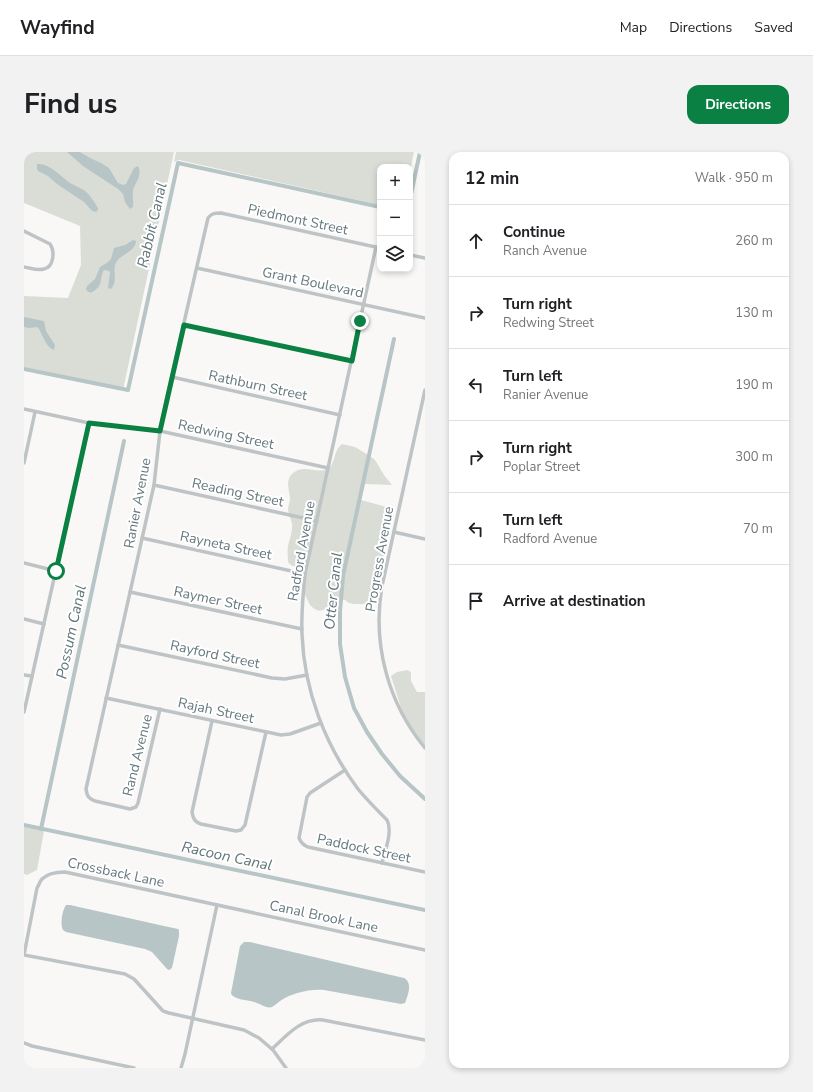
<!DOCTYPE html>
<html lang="en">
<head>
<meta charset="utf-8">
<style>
	:root { --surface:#fff; --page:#f2f2f2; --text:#202124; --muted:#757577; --line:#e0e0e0; --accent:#0b8043 }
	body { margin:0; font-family:"Nunito Sans",sans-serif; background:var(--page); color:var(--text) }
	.controls { position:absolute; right:12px; top:12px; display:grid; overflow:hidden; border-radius:8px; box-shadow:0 2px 6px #0003 }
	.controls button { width:36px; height:36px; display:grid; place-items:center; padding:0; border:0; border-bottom:1px solid var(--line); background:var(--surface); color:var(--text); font:20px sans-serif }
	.stop { position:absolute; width:12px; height:12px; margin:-9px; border:3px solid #0b8043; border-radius:50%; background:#fff }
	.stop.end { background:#0b8043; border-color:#fff; box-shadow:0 1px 4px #0008 }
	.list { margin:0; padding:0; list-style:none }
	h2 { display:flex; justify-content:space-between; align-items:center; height:52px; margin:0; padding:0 16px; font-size:17px }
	h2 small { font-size:13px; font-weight:400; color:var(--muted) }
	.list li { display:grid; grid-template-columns:26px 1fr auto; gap:12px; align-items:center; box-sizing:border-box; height:72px; padding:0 16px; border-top:1px solid var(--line) }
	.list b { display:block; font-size:15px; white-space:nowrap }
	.list p { margin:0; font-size:13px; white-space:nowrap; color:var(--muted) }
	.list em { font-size:13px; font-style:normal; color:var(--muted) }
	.icon { flex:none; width:22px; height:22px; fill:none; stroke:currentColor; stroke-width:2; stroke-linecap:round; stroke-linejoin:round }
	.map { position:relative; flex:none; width:401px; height:916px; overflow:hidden; border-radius:12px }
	header { display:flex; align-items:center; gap:24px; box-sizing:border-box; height:56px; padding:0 20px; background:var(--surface); border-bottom:1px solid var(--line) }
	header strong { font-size:19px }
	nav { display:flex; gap:22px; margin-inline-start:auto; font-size:14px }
	.intro { display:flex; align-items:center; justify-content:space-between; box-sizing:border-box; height:96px; padding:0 24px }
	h1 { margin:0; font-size:28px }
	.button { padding:10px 18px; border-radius:12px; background:var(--accent); color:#fff; font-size:14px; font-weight:700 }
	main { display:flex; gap:24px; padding:0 24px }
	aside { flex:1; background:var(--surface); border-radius:12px; box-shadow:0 2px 6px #0003 }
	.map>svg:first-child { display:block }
	.green { fill:#daddd6 }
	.water { fill:#b7c5c7 }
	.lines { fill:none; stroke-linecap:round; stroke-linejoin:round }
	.canal { stroke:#b7c5c7; stroke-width:4 }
	.street { stroke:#bec4c6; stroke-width:3.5 }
	.route { stroke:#0b8043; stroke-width:5 }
	.labels { text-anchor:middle; stroke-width:4; stroke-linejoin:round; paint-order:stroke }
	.street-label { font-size:14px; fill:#66797f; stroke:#fff }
	.water-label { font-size:15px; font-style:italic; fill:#617679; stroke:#fff }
</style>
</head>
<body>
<header>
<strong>Wayfind</strong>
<nav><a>Map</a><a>Directions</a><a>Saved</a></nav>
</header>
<div class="intro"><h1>Find us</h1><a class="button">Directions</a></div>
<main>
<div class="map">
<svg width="401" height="916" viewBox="0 0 401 916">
	<rect width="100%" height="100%" fill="#f9f8f7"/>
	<g class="green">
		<polygon points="0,0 150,0 99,238 0,215 0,144 44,146 57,113 56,74 0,51"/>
		<polygon points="152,0 390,0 386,20 386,15 356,15 356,53 155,8 150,10"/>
		<path d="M 318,292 L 331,295 L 346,304 L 351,308 L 360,323 L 368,333 L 341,332 L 337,348 L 370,357 L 369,361 L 352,438 C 349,448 345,453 335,452 C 332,452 328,452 325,451 C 323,450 322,448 320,448 C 310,446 300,468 287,454 C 286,453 284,450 284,449 C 283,447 282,445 281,443 C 279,436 284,429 281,422 C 278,415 268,416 264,410 C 264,405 263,399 264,394 C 265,388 268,382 268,376 C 269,370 265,365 264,358 C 264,354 266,350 266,346 C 265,336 260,326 272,319 C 283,313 295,323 305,316 C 312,310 309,299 318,292 Z"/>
		<polygon points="383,518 387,520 387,529 393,540 401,540 401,595 379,562 367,524 373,520"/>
		<polygon points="0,674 20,679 13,718 3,723 0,722"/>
	</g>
	<g class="water">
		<path d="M 43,0 L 56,0 L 66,6 L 77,11 L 85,16 L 94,31 L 99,33 L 102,32 L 110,16 L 114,14 C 119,24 111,30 109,39 C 108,44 110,50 109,55 L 106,57 L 101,50 L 99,42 L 94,37 L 59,14 Z"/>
		<path d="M 13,12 C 26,11 36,24 46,31 C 51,34 58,36 62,40 C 67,44 70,50 74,56 L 74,58 L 72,60 L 68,59 L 60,50 L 33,32 L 24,24 L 14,19 L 13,17 Z"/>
		<path d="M 109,88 L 112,89 C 112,99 98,102 93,109 C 87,117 95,128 87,137 L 84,136 L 86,120 L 85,119 L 80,118 C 75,126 80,132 70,139 C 66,141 68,141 63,139 L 62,137 L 63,134 L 71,127 L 76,115 L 83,111 L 87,107 L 90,96 L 101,93 Z"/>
		<path d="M 0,165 L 20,169 L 22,179 L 31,193 L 30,198 C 22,195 19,184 15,177 L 13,175 L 5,176 L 0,175 Z"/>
		<path d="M 42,753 L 46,753 L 140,774 L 154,777 L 155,778 L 155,784 L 148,816 L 145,818 L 143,817 L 128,800 L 121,797 L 42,780 L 39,778 C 36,772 38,759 42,753 Z"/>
		<path d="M 220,790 L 226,790 L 380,826 C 389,831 384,843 381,851 L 377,852 L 300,838 C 287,837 273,840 261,846 C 256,848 252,853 248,855 C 243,857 235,851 230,850 C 224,848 214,848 209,844 C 208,843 207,842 207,841 L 216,794 Z"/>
	</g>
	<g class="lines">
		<g class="canal">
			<polyline points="386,47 396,0"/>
			<polyline points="370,187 319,424 316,459 316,492 321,525 330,556 343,580 358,602 376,624 401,647"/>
			<polyline points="0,217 104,238 154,11 356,55"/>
			<polyline points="0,673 401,758"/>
			<polyline points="17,677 100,289"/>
		</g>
		<g class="street">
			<path d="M 0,79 L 26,92 C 31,99 30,115 20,117 C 14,119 6,116 0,115"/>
			<path d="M 352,95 L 281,422 C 279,442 277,462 278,482 C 280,538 301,593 334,637 C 343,648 353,658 363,668 C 369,679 361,699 358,711"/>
			<polyline points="386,103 401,106"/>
			<polyline points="173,116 401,166"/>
			<polyline points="160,173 328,209"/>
			<polyline points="148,225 316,263"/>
			<path d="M 401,238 L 358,434 C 348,492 364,551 401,596"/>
			<polyline points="0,257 65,271 136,279 304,316"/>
			<polyline points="0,311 11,260"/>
			<polyline points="130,333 293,369"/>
			<polyline points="370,380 401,387"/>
			<polyline points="118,386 281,422"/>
			<polyline points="0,411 32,419"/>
			<polyline points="106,440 278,477"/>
			<polyline points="0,467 20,472"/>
			<polyline points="94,493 248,526 261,527 283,523"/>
			<polyline points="0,523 8,524"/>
			<polyline points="82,546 257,583 266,582 297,571"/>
			<path d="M 136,557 L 114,651 L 112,655 L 106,657 L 71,649 C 64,646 63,644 62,637 L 130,333 L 136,279 L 142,249 L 184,66 C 188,61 191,61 197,61 L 356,96"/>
			<polyline points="0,560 65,271"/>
			<path d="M 188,569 L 168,660 C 169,667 171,670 177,672 L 212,679 L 217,678 L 221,673 L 242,580"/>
			<path d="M 321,618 L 286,641 L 283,645 L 275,686 C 277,691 279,693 284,695 L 401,720"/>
			<path d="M 0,803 L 13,736 C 15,733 16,729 18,727 C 24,721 34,720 41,720 L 401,798"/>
			<polyline points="0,803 101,822 110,827 139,859 145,861 220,878 235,886 249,898 262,916"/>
			<polyline points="0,891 8,894 110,916"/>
			<path d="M 248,897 C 263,883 277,866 299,868 L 401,888"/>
			<polyline points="157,916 161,902 193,753"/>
			<polyline points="400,916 401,912"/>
		</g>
	</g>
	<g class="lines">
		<polyline class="route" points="32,419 65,271 136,279 160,173 328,209 336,169"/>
	</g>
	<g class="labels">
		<g class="street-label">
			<text transform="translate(274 67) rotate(12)" y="5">Piedmont Street</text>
			<text transform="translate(289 130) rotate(12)" y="5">Grant Boulevard</text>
			<text transform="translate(234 233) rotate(12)" y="5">Rathburn Street</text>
			<text transform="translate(202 282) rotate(12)" y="5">Redwing Street</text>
			<text transform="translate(214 340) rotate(12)" y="5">Reading Street</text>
			<text transform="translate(113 351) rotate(-79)" y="5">Ranier Avenue</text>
			<text transform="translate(202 393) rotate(12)" y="5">Rayneta Street</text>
			<text transform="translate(277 399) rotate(-80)" y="5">Radford Avenue</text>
			<text transform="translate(355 407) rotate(-80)" y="5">Progress Avenue</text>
			<text transform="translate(194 448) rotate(12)" y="5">Raymer Street</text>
			<text transform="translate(191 502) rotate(12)" y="5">Rayford Street</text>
			<text transform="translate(192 558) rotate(12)" y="5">Rajah Street</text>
			<text transform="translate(113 603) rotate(-76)" y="5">Rand Avenue</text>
			<text transform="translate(340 696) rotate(12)" y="5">Paddock Street</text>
			<text transform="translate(92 720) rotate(12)" y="5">Crossback Lane</text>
			<text transform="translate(300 764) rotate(12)" y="5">Canal Brook Lane</text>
		</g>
		<g class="water-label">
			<text transform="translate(128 73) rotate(-77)" y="5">Rabbit Canal</text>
			<text transform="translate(309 439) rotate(-84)" y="5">Otter Canal</text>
			<text transform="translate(47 480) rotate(-78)" y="5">Possum Canal</text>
			<text transform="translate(203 704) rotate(12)" y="5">Racoon Canal</text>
		</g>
	</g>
</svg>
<div class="controls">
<button>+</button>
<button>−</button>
<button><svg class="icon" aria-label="layers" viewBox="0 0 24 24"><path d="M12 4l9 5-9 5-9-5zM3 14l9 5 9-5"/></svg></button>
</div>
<div class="stop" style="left:32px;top:419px"></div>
<div class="stop end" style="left:336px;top:169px"></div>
</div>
<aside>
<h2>12 min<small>Walk · 950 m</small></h2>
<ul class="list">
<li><svg class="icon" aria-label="ahead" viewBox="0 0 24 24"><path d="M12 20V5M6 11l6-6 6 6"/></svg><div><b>Continue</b><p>Ranch Avenue</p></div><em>260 m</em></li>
<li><svg class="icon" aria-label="right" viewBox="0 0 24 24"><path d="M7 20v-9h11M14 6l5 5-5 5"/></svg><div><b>Turn right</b><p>Redwing Street</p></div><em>130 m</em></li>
<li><svg class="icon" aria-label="left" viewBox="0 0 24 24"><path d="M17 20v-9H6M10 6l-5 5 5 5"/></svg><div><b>Turn left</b><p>Ranier Avenue</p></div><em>190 m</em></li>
<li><svg class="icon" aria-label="right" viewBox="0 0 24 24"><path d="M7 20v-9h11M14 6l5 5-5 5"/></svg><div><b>Turn right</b><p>Poplar Street</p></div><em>300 m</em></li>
<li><svg class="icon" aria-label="left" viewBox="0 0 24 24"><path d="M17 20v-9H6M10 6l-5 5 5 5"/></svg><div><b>Turn left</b><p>Radford Avenue</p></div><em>70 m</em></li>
<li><svg class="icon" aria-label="arrive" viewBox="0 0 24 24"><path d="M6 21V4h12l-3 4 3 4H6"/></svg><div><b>Arrive at destination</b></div></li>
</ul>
</aside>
</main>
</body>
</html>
